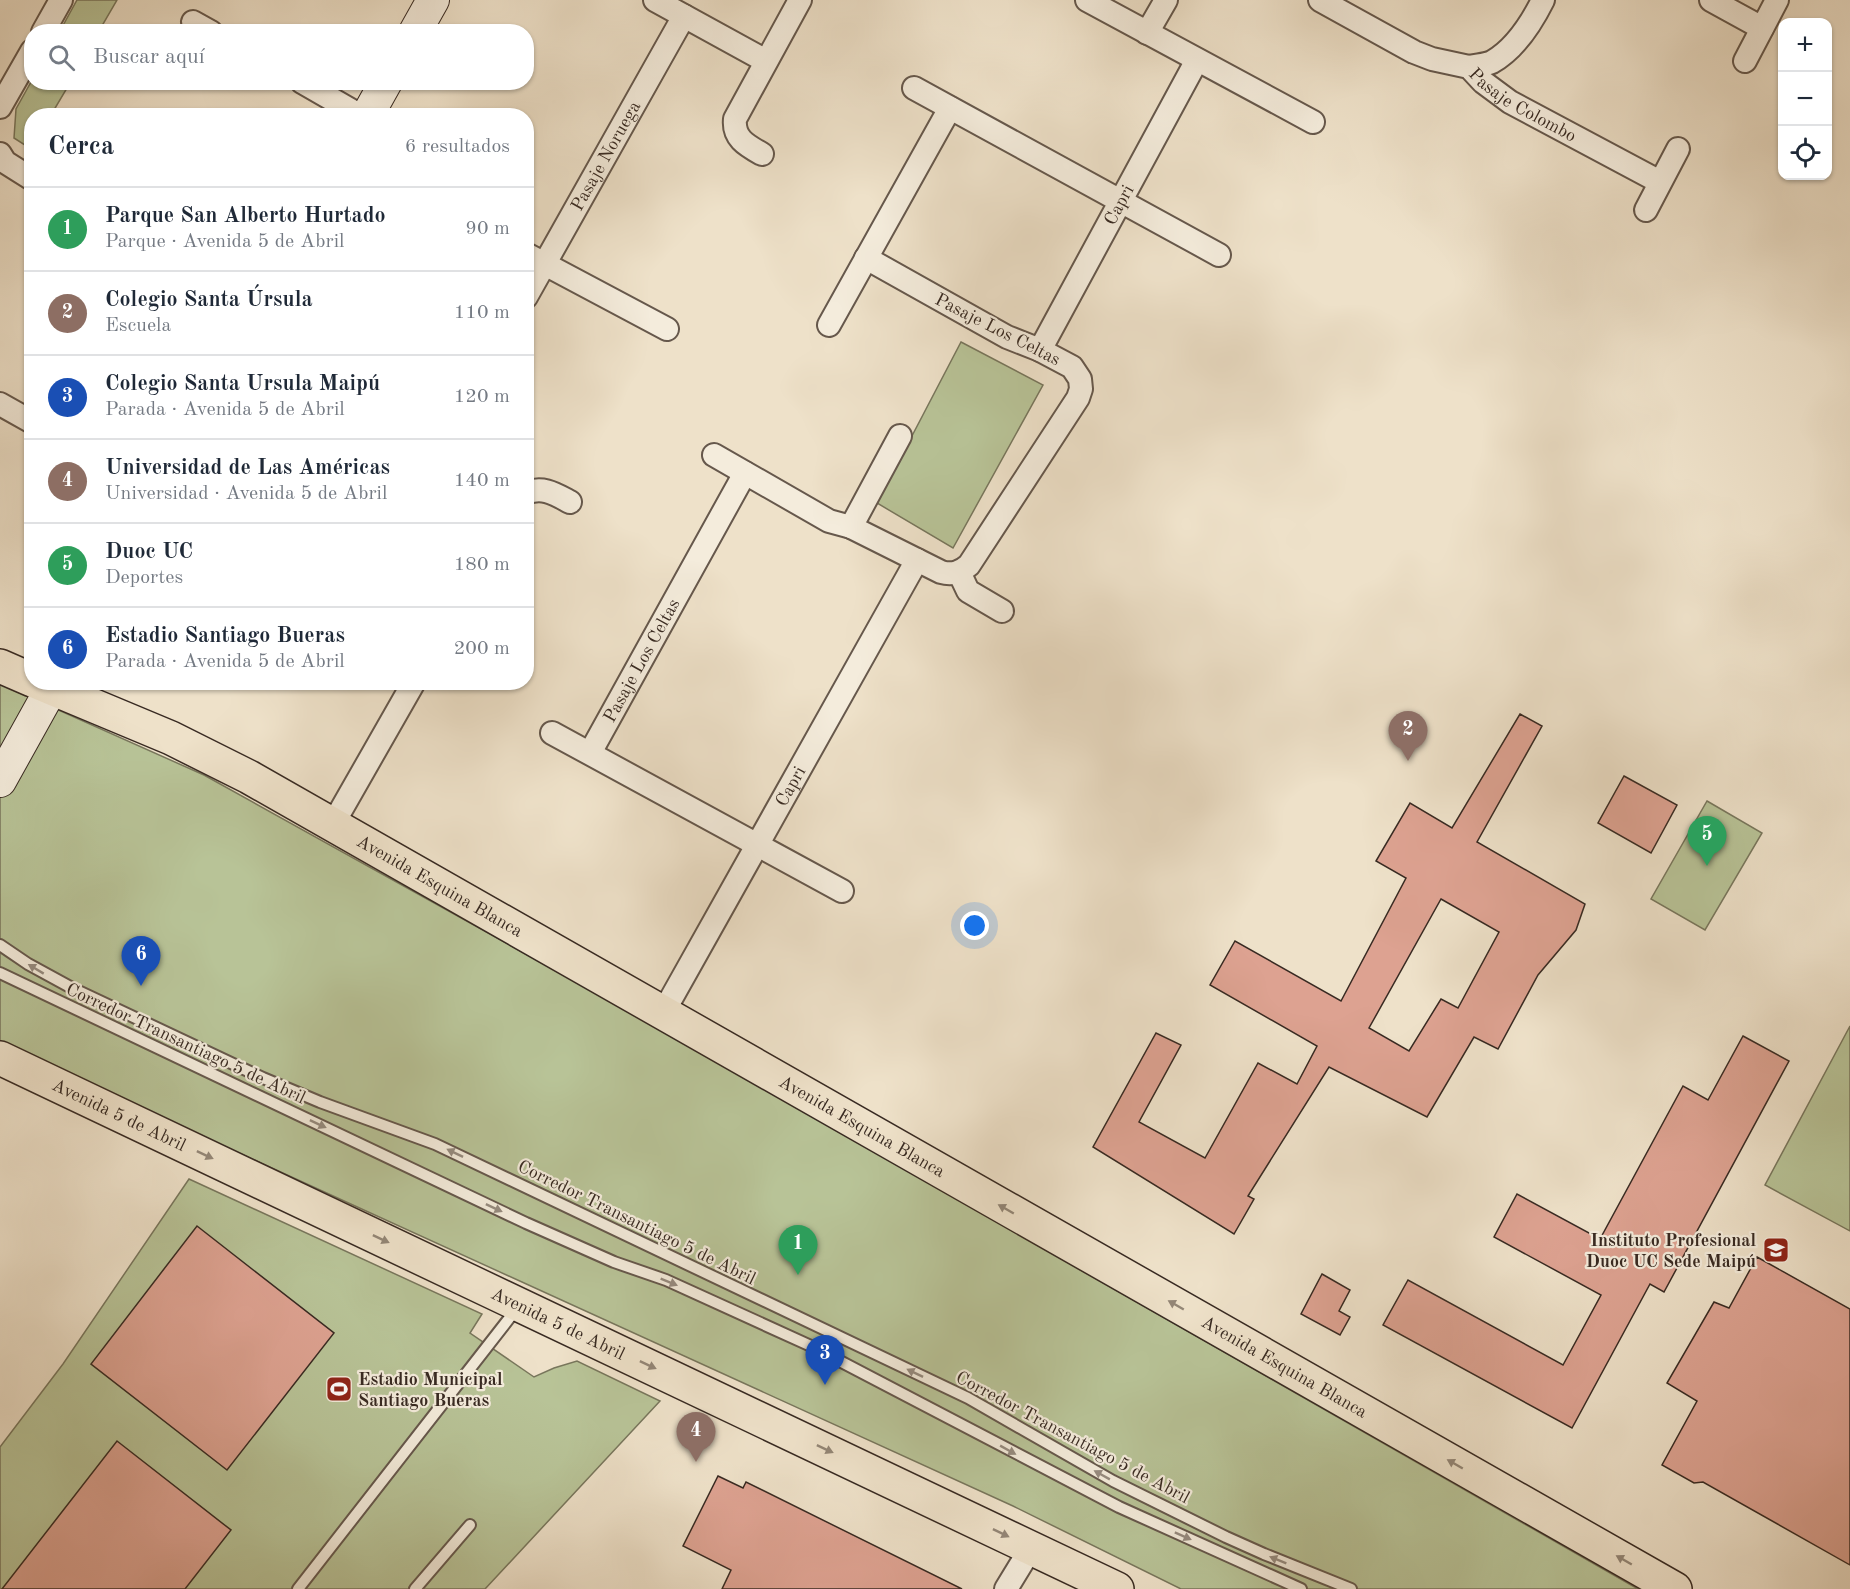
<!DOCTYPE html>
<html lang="es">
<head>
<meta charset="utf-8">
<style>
	:root { --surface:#fff; --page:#f6f6f7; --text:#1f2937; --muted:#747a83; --line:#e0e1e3; --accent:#8f2418 }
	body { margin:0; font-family:"Old Standard TT",serif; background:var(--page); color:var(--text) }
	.controls { position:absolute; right:18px; top:18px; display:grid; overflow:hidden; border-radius:12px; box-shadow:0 2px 4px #0004 }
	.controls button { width:54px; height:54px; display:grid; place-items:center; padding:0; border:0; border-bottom:2px solid var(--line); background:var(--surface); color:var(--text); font:30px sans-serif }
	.you { position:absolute; left:975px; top:926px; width:21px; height:21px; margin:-15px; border:4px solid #fff; border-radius:50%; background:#1a73e8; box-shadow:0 0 0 9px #1a73e833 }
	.badge { display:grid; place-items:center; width:39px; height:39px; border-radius:50%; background:var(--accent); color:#fff; font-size:20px; font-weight:700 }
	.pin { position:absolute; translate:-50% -50px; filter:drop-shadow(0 2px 3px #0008) }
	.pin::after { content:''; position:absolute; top:32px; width:21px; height:18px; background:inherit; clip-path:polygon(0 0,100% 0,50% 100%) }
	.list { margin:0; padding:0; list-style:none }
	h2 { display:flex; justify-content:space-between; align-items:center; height:78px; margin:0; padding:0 24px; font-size:26px }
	h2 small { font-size:20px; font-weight:400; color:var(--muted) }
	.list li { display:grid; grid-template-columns:39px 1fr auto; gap:18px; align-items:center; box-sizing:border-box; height:84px; padding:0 24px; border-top:2px solid var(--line) }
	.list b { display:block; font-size:22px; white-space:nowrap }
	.list p { margin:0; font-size:20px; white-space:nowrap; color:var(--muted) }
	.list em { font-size:20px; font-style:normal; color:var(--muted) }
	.icon { flex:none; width:33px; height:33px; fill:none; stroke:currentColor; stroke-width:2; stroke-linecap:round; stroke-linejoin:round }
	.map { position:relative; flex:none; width:1850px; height:1589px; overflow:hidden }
	.search { position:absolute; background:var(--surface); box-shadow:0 2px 4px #0004; left:24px; top:24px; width:510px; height:66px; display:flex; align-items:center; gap:15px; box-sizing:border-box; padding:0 21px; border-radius:24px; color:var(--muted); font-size:22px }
	.panel { position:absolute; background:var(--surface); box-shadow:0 2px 4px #0004; left:24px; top:108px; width:510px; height:582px; border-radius:24px }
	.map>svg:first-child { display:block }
	.green { fill:#b8c397; stroke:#78765c; stroke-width:1.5 }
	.building { fill:#dda291; stroke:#382a22; stroke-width:1.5; fill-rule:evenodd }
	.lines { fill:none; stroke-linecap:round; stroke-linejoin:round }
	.service-casing { stroke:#66584c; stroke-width:14 }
	.minor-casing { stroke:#66584c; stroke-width:26 }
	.secondary-casing { stroke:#382a22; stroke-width:34 }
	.primary-casing { stroke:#382a22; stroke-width:36 }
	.service { stroke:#f4ecdc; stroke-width:10 }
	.minor { stroke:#f4ecdc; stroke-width:22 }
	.secondary { stroke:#f4ecdc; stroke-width:32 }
	.primary { stroke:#eee1c9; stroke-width:33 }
	.oneway { fill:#968b7f }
	.oneway2 { fill:#938676 }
	.labels { text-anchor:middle; stroke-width:4.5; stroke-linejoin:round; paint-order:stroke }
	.street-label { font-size:18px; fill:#382a22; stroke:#f4ecdc }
	.poi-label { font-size:18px; font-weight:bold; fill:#382a22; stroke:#f4ecdc; text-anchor:end }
</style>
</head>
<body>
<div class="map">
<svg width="1850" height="1589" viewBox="0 0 1850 1589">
	<rect width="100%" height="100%" fill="#eee1c9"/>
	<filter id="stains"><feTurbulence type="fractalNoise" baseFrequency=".00333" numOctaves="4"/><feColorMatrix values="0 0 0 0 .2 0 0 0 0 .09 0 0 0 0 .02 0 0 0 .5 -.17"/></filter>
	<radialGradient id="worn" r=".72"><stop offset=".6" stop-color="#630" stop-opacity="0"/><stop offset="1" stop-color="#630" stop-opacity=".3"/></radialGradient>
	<g class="green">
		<polygon points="77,0 117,0 99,31 60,31"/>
		<polygon points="31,82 70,83 51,115 32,116 31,149 14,138 16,109"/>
		<polygon points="961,342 1043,385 953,548 877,503"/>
		<polygon points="0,684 204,775 632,1013 1638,1589 1181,1589 1013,1506 0,1044"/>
		<polygon points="1707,801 1762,833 1705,930 1651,899"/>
		<polygon points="1850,1026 1850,1231 1765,1185"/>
		<polygon points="189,1179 482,1314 470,1333 534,1377 554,1368 577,1361 660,1401 485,1589 0,1589 0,1447 63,1364"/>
	</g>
	<g class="building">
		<path d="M 1520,714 L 1542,726 L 1477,842 L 1585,904 L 1576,930 L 1538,975 L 1498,1049 L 1474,1037 L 1427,1117 L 1329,1067 L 1248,1196 L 1254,1199 L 1234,1234 L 1093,1147 L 1156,1033 L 1181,1045 L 1139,1122 L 1205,1158 L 1258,1063 L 1297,1084 L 1317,1046 L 1210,985 L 1235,941 L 1341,1001 L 1406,878 L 1376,861 L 1410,803 L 1452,828 ZM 1441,899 L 1499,932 L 1458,1008 L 1441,999 L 1409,1051 L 1369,1028 Z"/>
		<polygon points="1624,776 1677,805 1651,853 1598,823"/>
		<polygon points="1743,1036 1789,1061 1664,1292 1650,1284 1572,1428 1383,1325 1408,1280 1563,1365 1601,1295 1494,1237 1517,1194 1600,1239 1683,1086 1708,1100"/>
		<polygon points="197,1226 334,1333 227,1470 91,1364"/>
		<polygon points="1757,1257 1850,1309 1850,1565 1703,1482 1694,1483 1662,1465 1697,1401 1667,1383 1714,1302 1729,1308"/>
		<polygon points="1322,1274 1350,1290 1339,1311 1350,1317 1340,1335 1301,1314"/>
		<polygon points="117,1441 231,1530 185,1589 2,1589"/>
		<polygon points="718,1476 743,1488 746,1482 962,1589 722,1589 731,1570 683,1546"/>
	</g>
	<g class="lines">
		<defs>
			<g id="service">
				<polyline points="0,945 28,964 72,988 263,1078 320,1102 435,1144 968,1398 1113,1481 1226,1537 1264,1554 1351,1589"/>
				<polyline points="0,973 526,1223 614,1262 666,1280 811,1346 1119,1507 1301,1589"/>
				<polyline points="298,1589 518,1307"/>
				<polyline points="415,1589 470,1525"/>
			</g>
			<g id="minor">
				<polyline points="655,0 766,61"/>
				<polyline points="1087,0 1313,122"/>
				<path id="s1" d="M 1320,0 L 1414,52 L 1432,59 L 1469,67 L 1483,82 L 1510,102 L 1660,182"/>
				<polyline points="1711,0 1762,28"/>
				<polyline points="193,22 211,32"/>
				<polyline points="43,32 61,0"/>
				<polyline points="1147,33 1166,0"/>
				<polyline points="1745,61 1777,0"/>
				<path d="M 1469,67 C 1477,65 1486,65 1492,62 C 1515,49 1532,22 1543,0"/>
				<polyline points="302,82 361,116"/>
				<polyline points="914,88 1219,255"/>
				<polyline points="0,107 32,51"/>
				<polyline points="0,154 5,162 32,179"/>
				<path d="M 762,154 C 746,145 733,138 735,119 L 800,0"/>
				<polyline points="1646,210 1678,149"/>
				<polyline points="526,254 667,329"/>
				<path id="s2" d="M 526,297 L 684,16"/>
				<polyline points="829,325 950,108"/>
				<path id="s3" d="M 1040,350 L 1197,60"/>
				<polyline points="0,404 32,422"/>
				<path d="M 714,455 L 829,521 L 851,527 L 941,572 C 952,575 960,573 969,565 L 1078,398 L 1081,389 L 1080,379 L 1072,367 L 1040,350 L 1007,337 L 866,258"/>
				<path d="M 526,493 C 543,486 555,494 570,502"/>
				<polyline points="851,527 900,436"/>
				<polyline points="959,572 968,591 1002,611"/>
				<polyline points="552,733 842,891"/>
				<path id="s4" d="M 590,753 L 745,473"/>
				<polyline points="333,824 414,682"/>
				<path id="s5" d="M 663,1013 L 917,560"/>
				<polyline points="1006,1589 1031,1548"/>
			</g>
			<g id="secondary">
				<polyline points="415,32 433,0"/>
				<polyline points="367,116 386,82"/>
				<polyline points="0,781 55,682"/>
			</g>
			<g id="primary">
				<polyline points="0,666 32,680"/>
				<path id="s6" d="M 37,682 L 171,738 L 249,777 L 1675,1589"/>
				<path id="s7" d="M 0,1058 L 1117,1589"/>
			</g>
		</defs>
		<use href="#service" class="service-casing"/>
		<use href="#minor" class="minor-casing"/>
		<use href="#secondary" class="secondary-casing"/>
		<use href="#primary" class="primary-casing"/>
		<use href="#service" class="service"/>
		<use href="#minor" class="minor"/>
		<use href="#secondary" class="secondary"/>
		<use href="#primary" class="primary"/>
	</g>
	<defs><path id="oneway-solid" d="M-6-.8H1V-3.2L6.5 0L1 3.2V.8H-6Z" transform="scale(1.5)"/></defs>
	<g class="oneway">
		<use href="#oneway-solid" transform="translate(36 969) rotate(-149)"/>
		<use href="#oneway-solid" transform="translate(318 1124) rotate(25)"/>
		<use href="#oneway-solid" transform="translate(455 1153) rotate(-154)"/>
		<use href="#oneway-solid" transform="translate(494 1208) rotate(25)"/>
		<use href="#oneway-solid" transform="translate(669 1282) rotate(22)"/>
		<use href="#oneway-solid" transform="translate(915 1373) rotate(-154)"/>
		<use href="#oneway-solid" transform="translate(1008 1450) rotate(29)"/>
		<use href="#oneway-solid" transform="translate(1102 1475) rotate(-151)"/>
		<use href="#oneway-solid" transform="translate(1183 1536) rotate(24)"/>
		<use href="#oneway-solid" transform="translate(1278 1560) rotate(-158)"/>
	</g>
	<g class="oneway2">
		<use href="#oneway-solid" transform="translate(205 1155) rotate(25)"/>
		<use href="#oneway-solid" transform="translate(1006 1209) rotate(-150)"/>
		<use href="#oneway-solid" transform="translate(381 1239) rotate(25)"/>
		<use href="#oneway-solid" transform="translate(1176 1305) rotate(-150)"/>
		<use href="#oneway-solid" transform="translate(648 1365) rotate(25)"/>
		<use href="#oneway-solid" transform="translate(825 1449) rotate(25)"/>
		<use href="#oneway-solid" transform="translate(1455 1464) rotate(-150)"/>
		<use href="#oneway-solid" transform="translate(1001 1533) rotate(26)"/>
		<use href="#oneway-solid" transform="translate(1624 1560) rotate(-150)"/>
	</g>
	<defs>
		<symbol id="university-square" viewBox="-11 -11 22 22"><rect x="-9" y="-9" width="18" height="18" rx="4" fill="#8f2418" stroke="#f4ecdc"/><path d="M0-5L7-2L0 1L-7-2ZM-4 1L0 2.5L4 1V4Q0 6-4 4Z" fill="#fff"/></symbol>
		<symbol id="stadium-square" viewBox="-11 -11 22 22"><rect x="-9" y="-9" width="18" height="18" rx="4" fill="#8f2418" stroke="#f4ecdc"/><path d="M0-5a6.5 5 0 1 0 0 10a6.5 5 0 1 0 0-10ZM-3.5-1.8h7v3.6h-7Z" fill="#fff"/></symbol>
	</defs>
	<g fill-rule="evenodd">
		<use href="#university-square" x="1761" y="1235" width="30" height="30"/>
		<use href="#stadium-square" x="324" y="1374" width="30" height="30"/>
	</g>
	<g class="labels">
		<g class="street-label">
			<text dy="6" stroke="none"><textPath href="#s1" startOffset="231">Pasaje Colombo</textPath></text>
			<text dy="6" stroke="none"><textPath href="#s2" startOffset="162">Pasaje Noruega</textPath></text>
			<text dy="6" stroke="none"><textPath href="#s3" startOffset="165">Capri</textPath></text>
			<text transform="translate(998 329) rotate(27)" y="6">Pasaje Los Celtas</text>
			<text dy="6" stroke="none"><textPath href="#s4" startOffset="106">Pasaje Los Celtas</textPath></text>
			<text dy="6" stroke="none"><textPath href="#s5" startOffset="260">Capri</textPath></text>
			<text dy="6" stroke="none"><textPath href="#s6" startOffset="452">Avenida Esquina Blanca</textPath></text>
			<text transform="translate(186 1043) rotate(25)" y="6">Corredor Transantiago 5 de Abril</text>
			<text dy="6" stroke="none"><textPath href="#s7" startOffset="132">Avenida 5 de Abril</textPath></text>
			<text dy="6" stroke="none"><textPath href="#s6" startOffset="938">Avenida Esquina Blanca</textPath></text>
			<text transform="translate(637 1222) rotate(26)" y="6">Corredor Transantiago 5 de Abril</text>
			<text dy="6" stroke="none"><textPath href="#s7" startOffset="618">Avenida 5 de Abril</textPath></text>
			<text dy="6" stroke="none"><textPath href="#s6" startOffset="1424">Avenida Esquina Blanca</textPath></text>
			<text transform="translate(1073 1437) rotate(28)" y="6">Corredor Transantiago 5 de Abril</text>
		</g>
		<g class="poi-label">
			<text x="1756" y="1246">Instituto Profesional<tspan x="1756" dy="21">Duoc UC Sede Maipú</tspan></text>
			<text x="358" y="1385" text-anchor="start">Estadio Municipal<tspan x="358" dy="21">Santiago Bueras</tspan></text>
		</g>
	</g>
	<rect width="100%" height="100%" filter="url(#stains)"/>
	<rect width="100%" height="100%" fill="url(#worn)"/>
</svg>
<div class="controls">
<button>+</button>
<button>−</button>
<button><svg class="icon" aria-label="locate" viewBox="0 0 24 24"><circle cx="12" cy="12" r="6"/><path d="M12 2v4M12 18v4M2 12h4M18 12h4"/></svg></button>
</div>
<div class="you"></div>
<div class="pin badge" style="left:798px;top:1275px;background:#2e9e5b">1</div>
<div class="pin badge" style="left:1408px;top:761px;background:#8d6e63">2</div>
<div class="pin badge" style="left:825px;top:1385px;background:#1a4fb4">3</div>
<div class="pin badge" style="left:696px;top:1462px;background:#8d6e63">4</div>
<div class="pin badge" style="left:1707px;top:866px;background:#2e9e5b">5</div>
<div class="pin badge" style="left:141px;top:986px;background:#1a4fb4">6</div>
<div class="search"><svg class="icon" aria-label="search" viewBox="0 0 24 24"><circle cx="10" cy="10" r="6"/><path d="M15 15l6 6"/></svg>Buscar aquí</div>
<section class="panel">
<h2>Cerca<small>6 resultados</small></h2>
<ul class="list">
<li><span class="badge" style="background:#2e9e5b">1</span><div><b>Parque San Alberto Hurtado</b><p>Parque · Avenida 5 de Abril</p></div><em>90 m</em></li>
<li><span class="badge" style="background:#8d6e63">2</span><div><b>Colegio Santa Úrsula</b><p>Escuela</p></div><em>110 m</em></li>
<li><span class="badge" style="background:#1a4fb4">3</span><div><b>Colegio Santa Ursula Maipú</b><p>Parada · Avenida 5 de Abril</p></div><em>120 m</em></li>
<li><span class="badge" style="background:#8d6e63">4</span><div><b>Universidad de Las Américas</b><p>Universidad · Avenida 5 de Abril</p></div><em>140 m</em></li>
<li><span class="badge" style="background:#2e9e5b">5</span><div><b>Duoc UC</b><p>Deportes</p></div><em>180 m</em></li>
<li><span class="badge" style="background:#1a4fb4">6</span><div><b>Estadio Santiago Bueras</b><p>Parada · Avenida 5 de Abril</p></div><em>200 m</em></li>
</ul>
</section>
</div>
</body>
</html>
